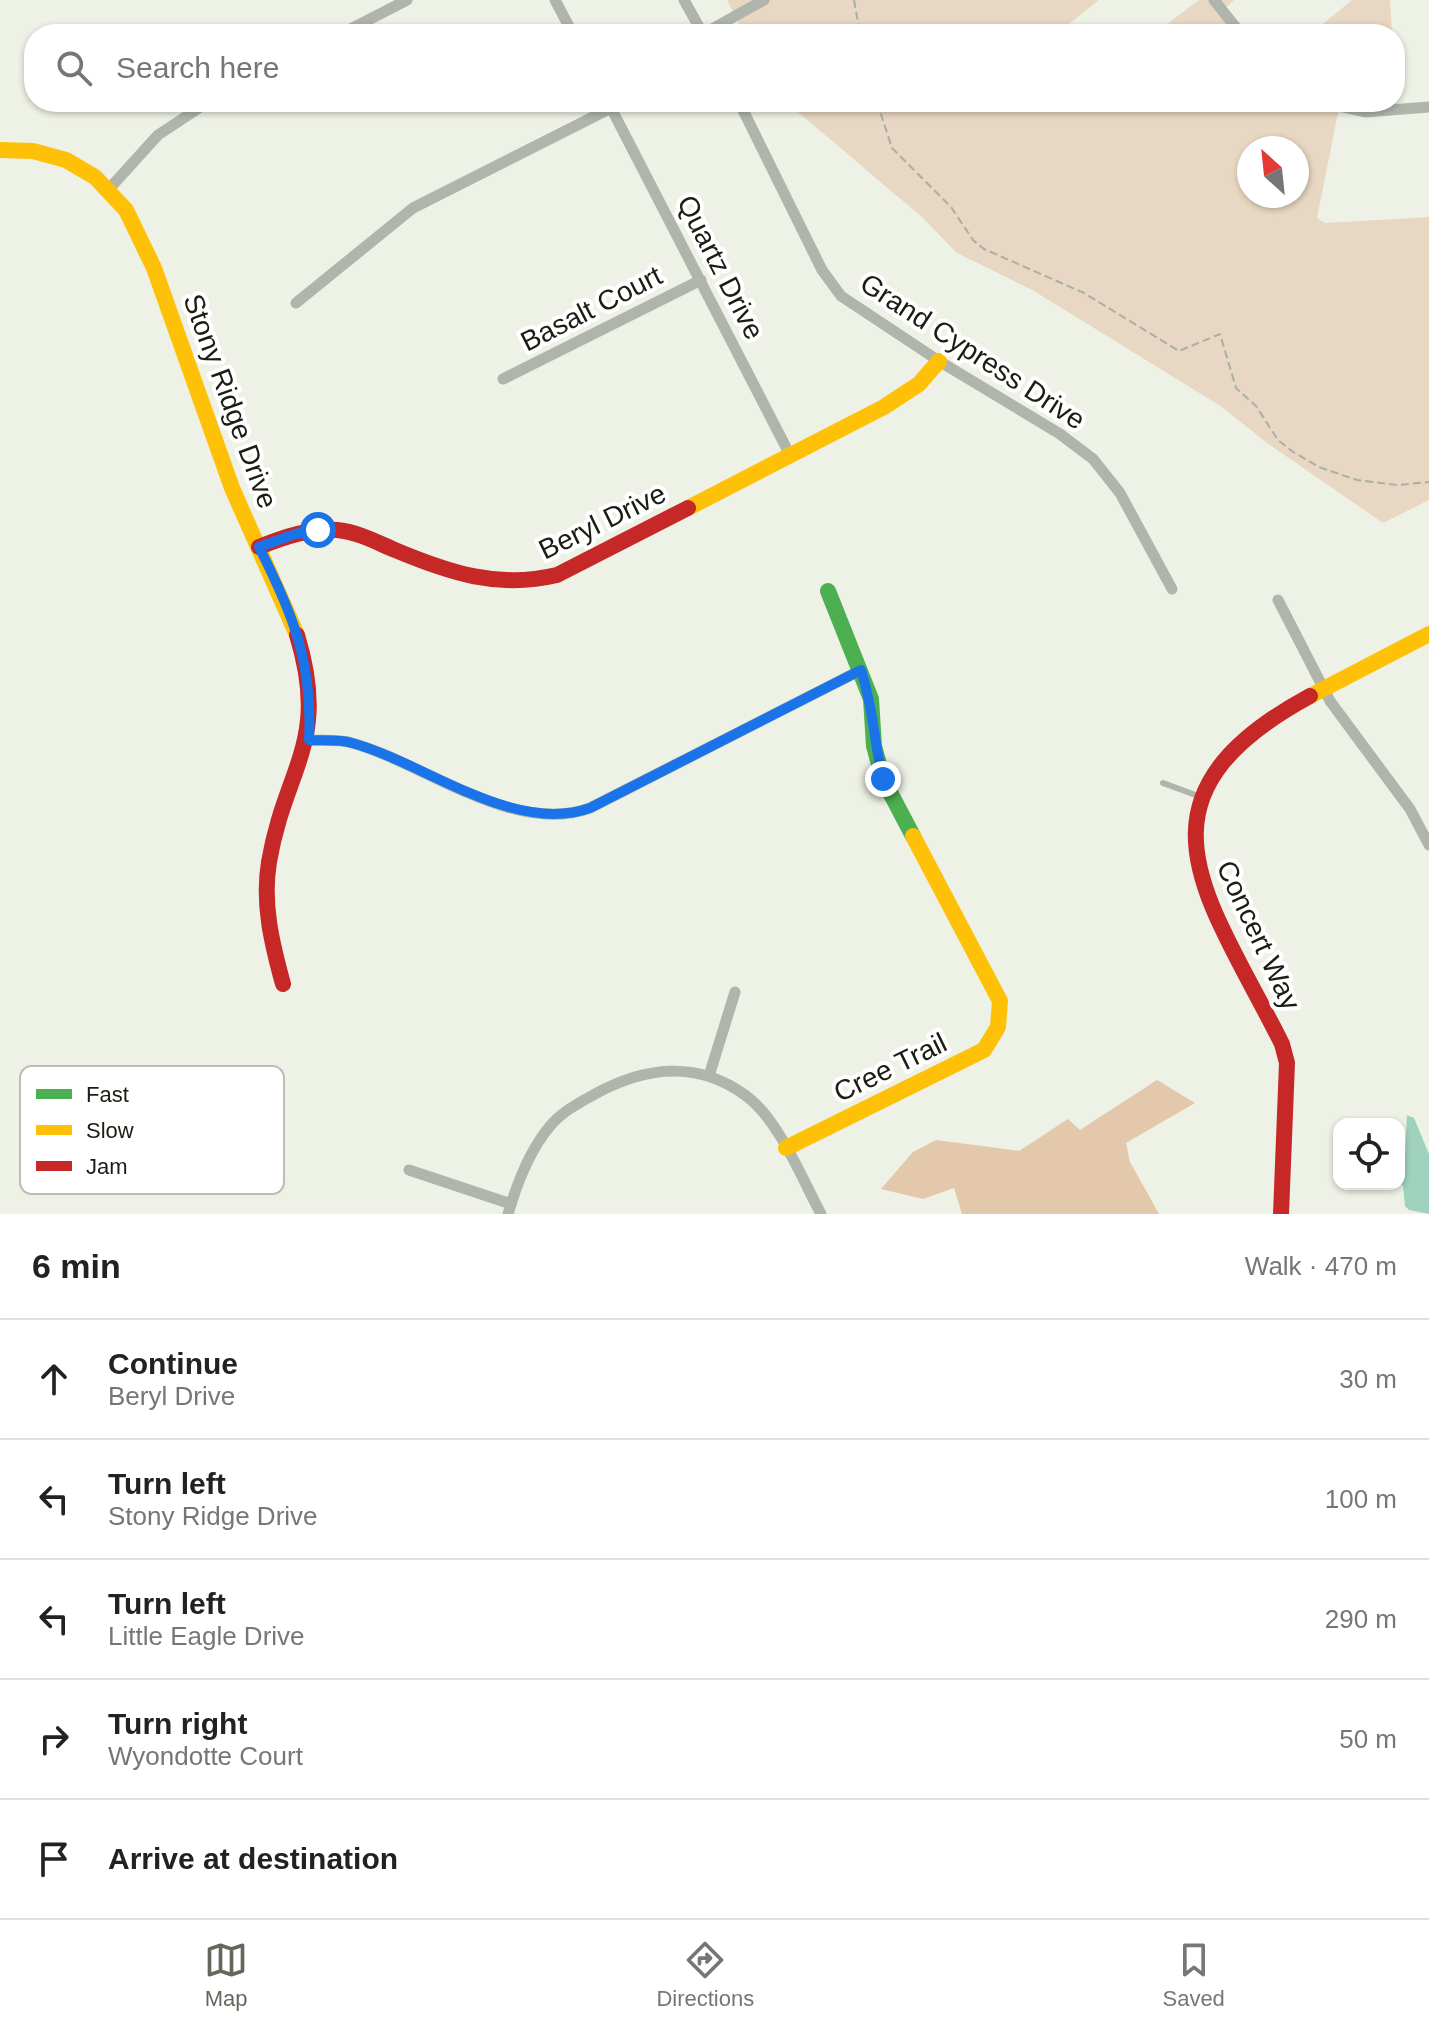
<!DOCTYPE html>
<html lang="en">
<head>
<meta charset="utf-8">
<style>
	:root { --surface:#fff; --page:#f6f6f6; --text:#222; --muted:#767676; --line:#e0e0e0; --accent:#65675d }
	body { margin:0; font-family:Arial,sans-serif; background:var(--page); color:var(--text) }
	.controls { position:absolute; right:24px; bottom:24px; display:grid; overflow:hidden; border-radius:16px; box-shadow:0 2px 6px #0004 }
	.controls button { width:72px; height:72px; display:grid; place-items:center; padding:0; border:0; border-bottom:2px solid var(--line); background:var(--surface); color:var(--text); font:40px sans-serif }
	.compass { position:absolute; left:1237px; top:136px; width:72px; height:72px; border-radius:50%; background:var(--surface); box-shadow:0 2px 6px #0004; rotate:333deg }
	.stop { position:absolute; width:24px; height:24px; margin:-18px; border:6px solid #1a73e8; border-radius:50%; background:#fff }
	.stop.end { background:#1a73e8; border-color:#fff; box-shadow:0 2px 8px #0008 }
	.list { margin:0; padding:0; list-style:none }
	h2 { display:flex; justify-content:space-between; align-items:center; height:104px; margin:0; padding:0 32px; font-size:34px }
	h2 small { font-size:26px; font-weight:400; color:var(--muted) }
	.list li { display:grid; grid-template-columns:52px 1fr auto; gap:24px; align-items:center; box-sizing:border-box; height:120px; padding:0 32px; border-top:2px solid var(--line) }
	.list b { display:block; font-size:30px; white-space:nowrap }
	.list p { margin:0; font-size:26px; white-space:nowrap; color:var(--muted) }
	.list em { font-size:26px; font-style:normal; color:var(--muted) }
	.icon { flex:none; width:44px; height:44px; fill:none; stroke:currentColor; stroke-width:2; stroke-linecap:round; stroke-linejoin:round }
	.map { position:relative; flex:none; width:1429px; height:1214px; overflow:hidden }
	.search { position:absolute; background:var(--surface); box-shadow:0 2px 6px #0004; left:24px; right:24px; top:24px; height:88px; display:flex; align-items:center; gap:20px; box-sizing:border-box; padding:0 28px; border-radius:32px; color:var(--muted); font-size:30px }
	.sheet { height:704px; background:var(--surface) }
	nav { display:flex; justify-content:space-around; align-items:center; box-sizing:border-box; height:112px; border-top:2px solid var(--line); background:var(--surface); font-size:22px; color:var(--muted) }
	nav a { display:grid; justify-items:center; gap:4px }
	nav .on { color:var(--accent) }
	.map>svg:first-child { display:block }
	.green { fill:#e8d7c2; fill-rule:evenodd }
	.forest { fill:#e3c8ab }
	.water { fill:#9ed2bd }
	.lines { fill:none; stroke-linecap:round; stroke-linejoin:round }
	.path { stroke:#aaafa6; stroke-width:2; stroke-dasharray:8 4; stroke-linecap:butt }
	.lane { stroke:#afb5ad; stroke-width:6 }
	.street { stroke:#afb5ad; stroke-width:11 }
	.fast { stroke:#4caf50; stroke-width:16 }
	.slow { stroke:#ffc107; stroke-width:16 }
	.jam { stroke:#c62828; stroke-width:16 }
	.route { stroke:#1a73e8; stroke-width:10 }
	.labels { text-anchor:middle; stroke-width:8; stroke-linejoin:round; paint-order:stroke }
	.street-label { font-size:28px; fill:#1b1c14; stroke:#fff }
	.key { fill:#fff; stroke:#bbbbb8; stroke-width:2 }
	.key-label { font-size:22px; fill:#1b1c14 }
</style>
</head>
<body>
<div class="map">
<svg width="1429" height="1214" viewBox="0 0 1429 1214">
	<rect width="100%" height="100%" fill="#eef1e5"/>
	<g class="green">
		<polygon points="727,0 1099,0 1061,30 1065,34 744,34"/>
		<polygon points="1199,0 1234,0 1223,10 1241,34 1154,34"/>
		<polygon points="1352,0 1390,0 1392,34 1311,34"/>
		<path d="M 1395,85 L 1397,110 L 1339,108 L 1317,218 L 1325,223 L 1429,217 L 1429,500 L 1383,523 L 1267,443 L 1222,407 L 1034,291 L 957,253 L 922,217 L 786,102 L 1395,102 ZM 1249,148 L 1297,148 L 1297,196 L 1249,196 Z"/>
	</g>
	<polygon class="forest" points="1157,1080 1195,1103 1126,1143 1130,1162 1159,1214 962,1214 954,1188 923,1199 881,1189 913,1152 936,1140 1019,1151 1068,1119 1080,1130"/>
	<polygon class="water" points="1407,1115 1414,1118 1429,1154 1429,1214 1409,1210 1405,1206 1403,1186 1400,1183 1404,1170 1400,1166 1405,1155"/>
	<g class="lines">
		<g class="path">
			<polyline points="854,0 860,34"/>
			<polyline points="877,102 892,148 951,207 973,240 984,249 1084,293 1179,351 1220,334 1236,388 1256,406 1278,440 1293,452 1319,467 1357,480 1398,485 1429,482"/>
		</g>
		<polyline class="lane" points="1163,783 1201,797"/>
		<g class="street">
			<polyline points="555,0 573,34"/>
			<polyline points="684,0 703,34"/>
			<polyline points="1214,0 1241,34"/>
			<polyline points="341,34 407,0"/>
			<polyline points="703,34 764,0"/>
			<polyline points="608,102 790,455"/>
			<polyline points="739,102 822,270 841,296 939,361 1060,434 1093,459 1120,493 1172,589"/>
			<polyline points="1321,102 1365,112 1429,107"/>
			<polyline points="109,189 158,135 208,102"/>
			<polyline points="296,303 413,208 611,108"/>
			<polyline points="503,379 701,280"/>
			<polyline points="1278,600 1330,701 1410,809 1429,845"/>
			<path d="M 309,740 C 322,741 339,739 352,743 C 424,763 514,836 590,808 L 861,670"/>
			<polyline points="709,1076 735,992"/>
			<polyline points="409,1170 511,1204"/>
			<path d="M 508,1214 C 517,1183 529,1151 550,1126 C 563,1111 579,1103 595,1094 C 644,1067 697,1060 745,1095 C 778,1118 802,1179 821,1214"/>
		</g>
		<polyline class="fast" points="828,591 871,699 874,746 883,779 913,836"/>
		<g class="slow">
			<polyline points="0,150 33,151 66,160 95,177 126,210 154,268 232,488 297,635"/>
			<polyline points="688,508 884,407 919,384 939,361"/>
			<polyline points="1310,696 1429,634"/>
			<polyline points="786,1148 984,1050 998,1027 1000,1001 913,836"/>
		</g>
		<g class="jam">
			<path d="M 259,547 C 284,537 310,528 337,530 C 358,532 376,542 395,550 C 450,573 498,589 557,575 L 688,508"/>
			<path d="M 283,984 C 272,944 262,904 269,862 C 285,767 330,743 297,635"/>
			<path d="M 1281,1214 L 1287,1063 L 1282,1044 C 1208,896 1120,799 1310,696"/>
		</g>
	</g>
	<g class="lines">
		<path class="route" d="M 318,530 L 295,534 L 259,547 C 293,614 313,663 309,740 C 322,741 339,739 352,743 C 425,763 514,835 590,808 L 861,670 C 873,706 874,742 883,779"/>
	</g>
	<g class="labels">
		<g class="street-label">
			<text transform="translate(721 267) rotate(63)" y="10">Quartz Drive</text>
			<text transform="translate(591 308) rotate(-27)" y="10">Basalt Court</text>
			<text transform="translate(973 351) rotate(33)" y="10">Grand Cypress Drive</text>
			<text transform="translate(231 401) rotate(70)" y="10">Stony Ridge Drive</text>
			<text transform="translate(602 521) rotate(-26)" y="10">Beryl Drive</text>
			<text transform="translate(1259 935) rotate(65)" y="10">Concert Way</text>
			<text transform="translate(890 1067) rotate(-26)" y="10">Cree Trail</text>
		</g>
	</g>
	<rect x="20" y="1066" width="264" height="128" rx="12" class="key"/>
	<rect x="36" y="1089" width="36" height="10" fill="#4caf50"/>
	<rect x="36" y="1125" width="36" height="10" fill="#ffc107"/>
	<rect x="36" y="1161" width="36" height="10" fill="#c62828"/>
	<g class="key-label">
		<text x="86" y="1102">Fast</text>
		<text x="86" y="1138">Slow</text>
		<text x="86" y="1174">Jam</text>
	</g>
</svg>
<div class="controls">
<button><svg class="icon" aria-label="locate" viewBox="0 0 24 24"><circle cx="12" cy="12" r="6"/><path d="M12 2v4M12 18v4M2 12h4M18 12h4"/></svg></button>
</div>
<svg class="compass" viewBox="-18 -18 36 36"><path d="M0-13l5 13h-10z" fill="#e53935"/><path d="M0 13l5-13h-10z" fill="#767676"/></svg>
<div class="stop" style="left:318px;top:530px"></div>
<div class="stop end" style="left:883px;top:779px"></div>
<div class="search"><svg class="icon" aria-label="search" viewBox="0 0 24 24"><circle cx="10" cy="10" r="6"/><path d="M15 15l6 6"/></svg>Search here</div>
</div>
<section class="sheet">
<h2>6 min<small>Walk · 470 m</small></h2>
<ul class="list">
<li><svg class="icon" aria-label="ahead" viewBox="0 0 24 24"><path d="M12 20V5M6 11l6-6 6 6"/></svg><div><b>Continue</b><p>Beryl Drive</p></div><em>30 m</em></li>
<li><svg class="icon" aria-label="left" viewBox="0 0 24 24"><path d="M17 20v-9H6M10 6l-5 5 5 5"/></svg><div><b>Turn left</b><p>Stony Ridge Drive</p></div><em>100 m</em></li>
<li><svg class="icon" aria-label="left" viewBox="0 0 24 24"><path d="M17 20v-9H6M10 6l-5 5 5 5"/></svg><div><b>Turn left</b><p>Little Eagle Drive</p></div><em>290 m</em></li>
<li><svg class="icon" aria-label="right" viewBox="0 0 24 24"><path d="M7 20v-9h11M14 6l5 5-5 5"/></svg><div><b>Turn right</b><p>Wyondotte Court</p></div><em>50 m</em></li>
<li><svg class="icon" aria-label="arrive" viewBox="0 0 24 24"><path d="M6 21V4h12l-3 4 3 4H6"/></svg><div><b>Arrive at destination</b></div></li>
</ul>
</section>
<nav>
<a class="on"><svg class="icon" aria-label="map" viewBox="0 0 24 24"><path d="M3 6l6-2 6 2 6-2v14l-6 2-6-2-6 2zM9 4v14M15 6v14"/></svg>Map</a>
<a><svg class="icon" aria-label="directions" viewBox="0 0 24 24"><path d="M12 3l9 9-9 9-9-9zM9 14v-3h6M13 9l2 2-2 2"/></svg>Directions</a>
<a><svg class="icon" aria-label="saved" viewBox="0 0 24 24"><path d="M7 4h10v16l-5-4-5 4z"/></svg>Saved</a>
</nav>
</body>
</html>
